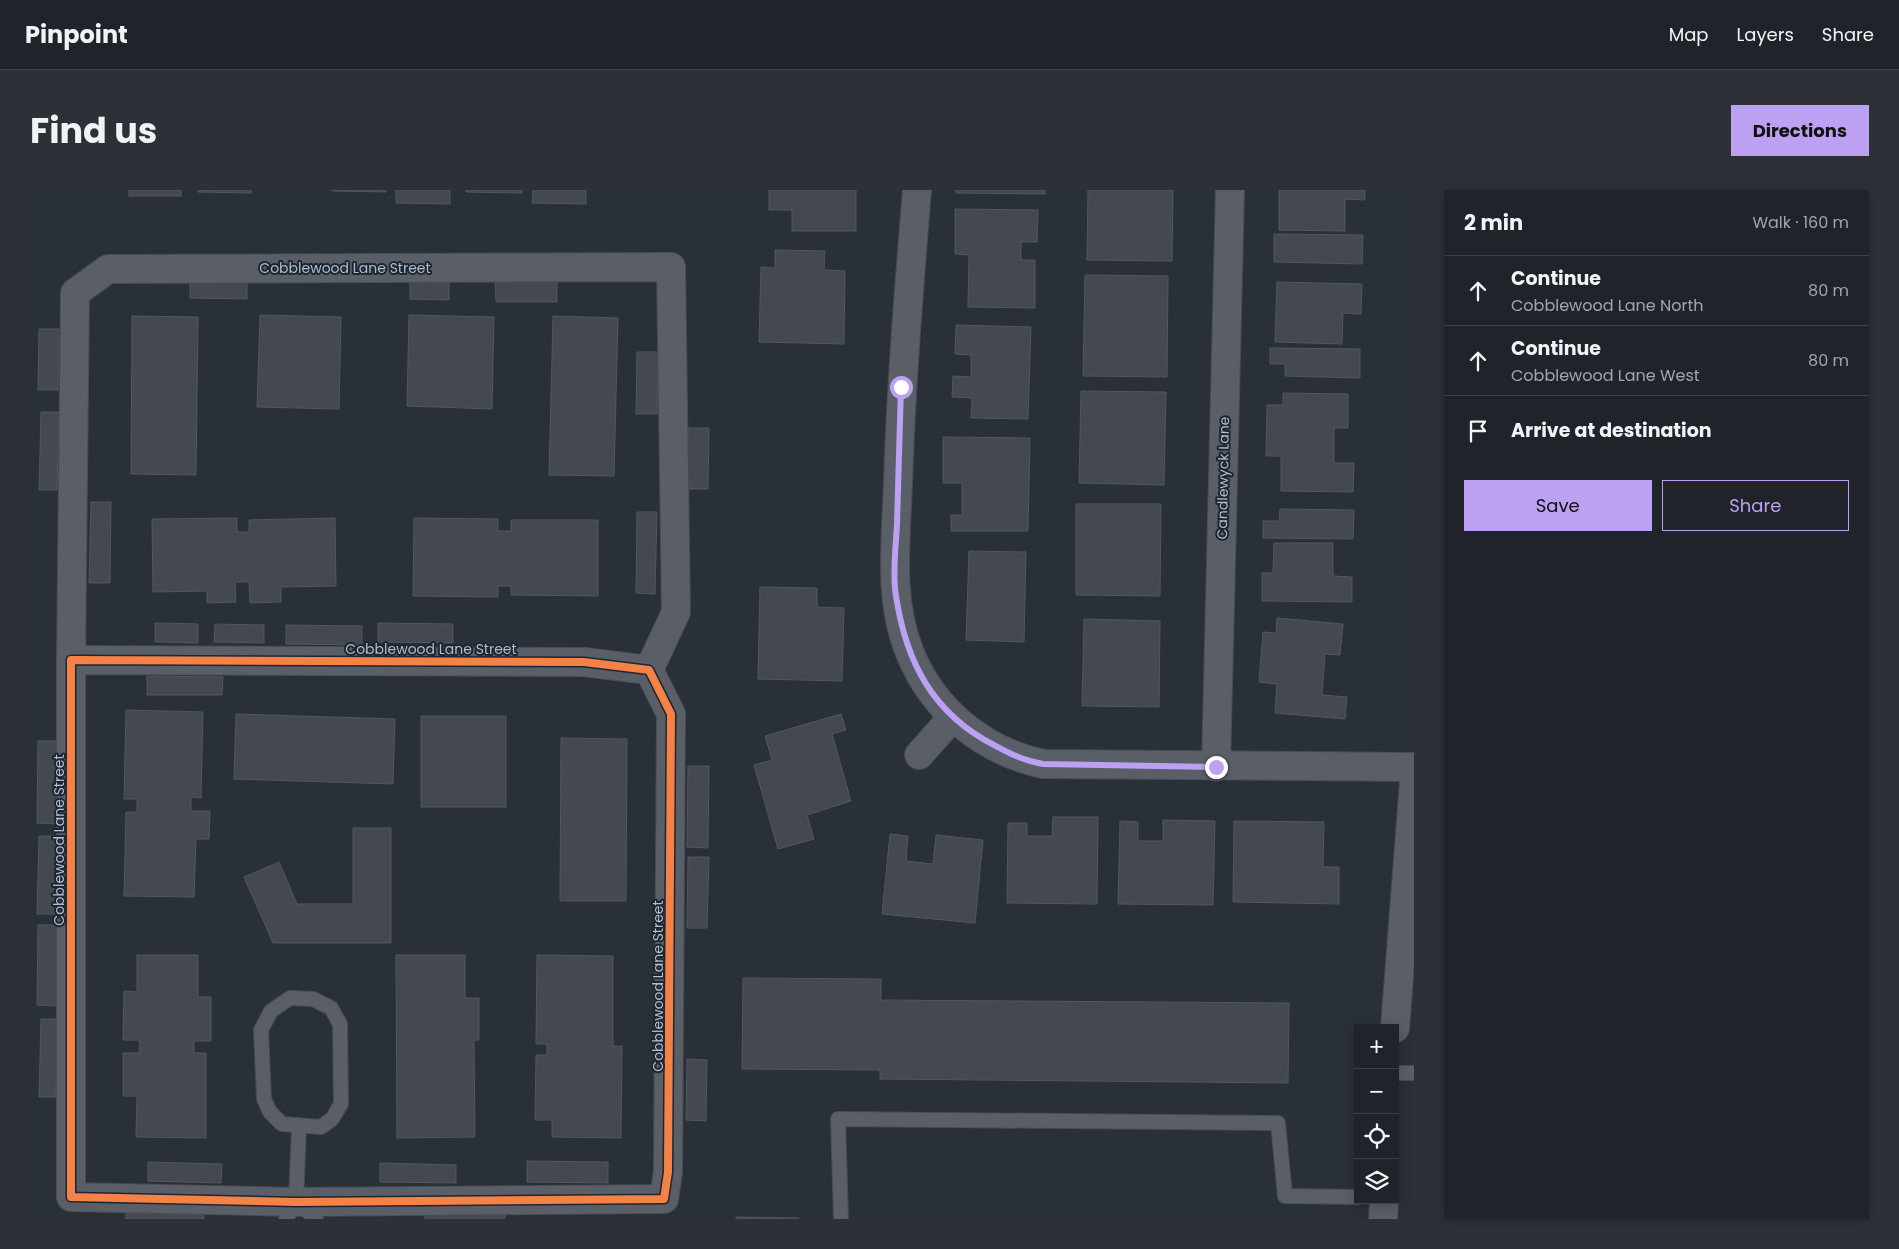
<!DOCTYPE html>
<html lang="en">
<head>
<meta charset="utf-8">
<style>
	:root { --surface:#20242a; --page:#2d3036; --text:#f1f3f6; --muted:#a2a4a8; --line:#3d4147; --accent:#bca0f2 }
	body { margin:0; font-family:Poppins,sans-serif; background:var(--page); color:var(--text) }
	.controls { position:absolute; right:15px; bottom:15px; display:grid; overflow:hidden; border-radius:0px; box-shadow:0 2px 12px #0003 }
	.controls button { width:45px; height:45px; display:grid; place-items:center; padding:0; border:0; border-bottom:1px solid var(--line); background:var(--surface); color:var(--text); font:25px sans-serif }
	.stop { position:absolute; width:15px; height:15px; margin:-11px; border:4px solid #bca0f2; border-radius:50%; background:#fff }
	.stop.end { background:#bca0f2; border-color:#fff; box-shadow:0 1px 5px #0008 }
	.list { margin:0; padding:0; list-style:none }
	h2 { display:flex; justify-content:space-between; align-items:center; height:65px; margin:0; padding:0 20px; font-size:21px }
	h2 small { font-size:16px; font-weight:400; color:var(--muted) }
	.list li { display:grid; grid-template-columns:32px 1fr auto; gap:15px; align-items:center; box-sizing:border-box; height:70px; padding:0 20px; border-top:1px solid var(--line) }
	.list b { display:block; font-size:19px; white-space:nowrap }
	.list p { margin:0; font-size:16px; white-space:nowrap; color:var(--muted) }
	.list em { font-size:16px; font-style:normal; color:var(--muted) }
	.actions { display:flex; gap:10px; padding:15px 20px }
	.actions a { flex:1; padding:11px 0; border:1px solid var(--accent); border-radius:0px; text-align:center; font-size:18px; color:var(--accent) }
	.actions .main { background:var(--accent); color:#111 }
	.icon { flex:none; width:28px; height:28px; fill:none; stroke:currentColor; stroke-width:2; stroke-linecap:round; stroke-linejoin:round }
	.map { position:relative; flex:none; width:1384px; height:1029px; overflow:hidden; border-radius:0px }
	header { display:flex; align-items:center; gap:30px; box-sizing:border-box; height:70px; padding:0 25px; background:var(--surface); border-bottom:1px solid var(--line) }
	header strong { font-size:24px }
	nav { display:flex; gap:28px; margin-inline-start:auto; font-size:18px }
	.intro { display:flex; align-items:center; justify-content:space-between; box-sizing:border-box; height:120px; padding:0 30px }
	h1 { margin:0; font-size:35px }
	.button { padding:12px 22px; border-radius:0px; background:var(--accent); color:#111; font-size:18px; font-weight:700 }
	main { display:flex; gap:30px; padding:0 30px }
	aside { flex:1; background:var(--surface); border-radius:0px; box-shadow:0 2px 12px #0003 }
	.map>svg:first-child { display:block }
	.building { fill:#444950; stroke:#52575f }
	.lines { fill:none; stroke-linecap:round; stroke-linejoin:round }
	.service-casing { stroke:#484c53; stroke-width:16 }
	.minor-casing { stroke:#484c53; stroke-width:30 }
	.service { stroke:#5a5e66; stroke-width:14 }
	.minor { stroke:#5a5e66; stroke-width:28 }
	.cycleway-casing { stroke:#1d2633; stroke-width:11 }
	.cycleway { stroke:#f48246; stroke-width:8 }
	.route { stroke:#bca0f2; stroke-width:6 }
	.labels { text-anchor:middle; stroke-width:4; stroke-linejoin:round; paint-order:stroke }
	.street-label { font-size:14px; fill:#b4bcc9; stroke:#1d2633 }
</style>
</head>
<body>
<header>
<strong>Pinpoint</strong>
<nav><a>Map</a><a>Layers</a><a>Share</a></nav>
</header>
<div class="intro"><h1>Find us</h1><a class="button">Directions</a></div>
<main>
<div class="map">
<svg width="1384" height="1029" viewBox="0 0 1384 1029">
	<rect width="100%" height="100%" fill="#2a3038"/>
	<g class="building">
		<rect x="99" y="0" width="52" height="6"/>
		<polygon points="168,0 221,0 221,3 168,2"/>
		<polygon points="302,0 356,0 356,2 302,1"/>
		<polygon points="366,0 420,0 420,14 366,13"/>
		<polygon points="436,0 492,0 492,3 436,2"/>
		<polygon points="503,0 556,0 556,14 502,13"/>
		<polygon points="739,0 826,0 826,41 762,41 762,20 739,20"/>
		<polygon points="926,0 1015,0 1015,4 926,3"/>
		<polygon points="1058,0 1143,0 1142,71 1057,70"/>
		<polygon points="1249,0 1335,0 1335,10 1315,9 1315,41 1249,40"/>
		<polygon points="925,19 1008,20 1007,52 991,52 991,70 1005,70 1005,118 938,117 939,65 925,64"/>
		<polygon points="1244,44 1333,45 1332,74 1244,72"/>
		<polygon points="745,60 795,61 794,80 815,81 814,154 729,152 731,77 745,78"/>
		<polygon points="1055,85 1138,86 1137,187 1053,186"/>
		<polygon points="160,90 217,91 217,109 160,108"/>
		<polygon points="380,90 419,91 419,110 380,109"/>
		<polygon points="465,91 527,91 527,112 466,112"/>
		<polygon points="1247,92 1332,94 1331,124 1313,123 1312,154 1245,152"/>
		<polygon points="230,125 311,127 309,219 227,217"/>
		<polygon points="379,125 464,127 462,219 377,216"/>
		<polygon points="102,126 168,127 166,285 101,284"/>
		<polygon points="523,126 588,128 584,286 519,285"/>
		<polygon points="926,135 1001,137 998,229 941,228 942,208 922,207 923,186 941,187 941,165 925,164"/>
		<polygon points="9,139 29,139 28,200 8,200"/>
		<polygon points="1240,158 1330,159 1330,188 1255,186 1255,174 1240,174"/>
		<polygon points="607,162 628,162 627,224 606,224"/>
		<polygon points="1051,201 1136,202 1134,295 1049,293"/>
		<polygon points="1253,203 1318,204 1318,238 1304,238 1304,273 1324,273 1323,302 1251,301 1251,266 1236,266 1237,215 1253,215"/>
		<polygon points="11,222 29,222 27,300 9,300"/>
		<polygon points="658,238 679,238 678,299 657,299"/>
		<polygon points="913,247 1000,248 998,341 921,341 921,325 932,325 932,293 913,293"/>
		<polygon points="61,312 81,312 80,393 59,393"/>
		<polygon points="1046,314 1131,314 1130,406 1046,405"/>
		<polygon points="1250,319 1324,320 1323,349 1233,348 1233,331 1249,331"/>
		<polygon points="607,322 627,322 625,404 606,403"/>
		<polygon points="207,328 207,342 219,342 219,330 305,328 306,396 251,397 251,412 220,413 219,392 205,392 206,412 177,413 177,401 123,402 122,329"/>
		<polygon points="384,328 468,329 468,341 481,341 481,330 568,330 568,406 481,405 481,396 468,396 468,407 383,406"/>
		<polygon points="1244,353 1303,353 1303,386 1322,387 1322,412 1232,411 1232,383 1243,383"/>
		<polygon points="939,361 996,362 994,452 936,450"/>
		<polygon points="730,397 787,398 787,417 814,418 812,491 728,489"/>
		<polygon points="1247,428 1313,434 1310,465 1295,464 1292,505 1317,507 1315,529 1245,523 1247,494 1229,492 1233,442 1246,443"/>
		<polygon points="1054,429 1130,431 1129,517 1052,516"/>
		<polygon points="125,433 168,434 168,453 125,452"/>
		<polygon points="348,433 423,434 423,453 348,452"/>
		<polygon points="185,434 234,435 234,453 184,452"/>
		<polygon points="256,435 332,436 332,455 256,454"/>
		<polygon points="117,486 193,487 192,505 117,505"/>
		<polygon points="96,520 173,522 171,608 161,607 161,621 180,621 179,649 166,649 164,707 94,706 96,622 107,622 107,609 94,609"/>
		<polygon points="206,524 365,529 363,594 204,589"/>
		<polygon points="811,524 816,540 802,544 821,611 777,625 784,649 748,659 724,575 742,570 735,546"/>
		<rect x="391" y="526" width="85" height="91"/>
		<polygon points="531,548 597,549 596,711 530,711"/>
		<polygon points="8,551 29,551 28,634 7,633"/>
		<polygon points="658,576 679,576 678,658 657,657"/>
		<polygon points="1023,627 1068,627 1067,714 977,713 978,633 997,633 997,646 1022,646"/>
		<polygon points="1133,630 1185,631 1183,715 1088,714 1090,631 1108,632 1108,651 1133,651"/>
		<polygon points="1204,631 1294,632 1293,677 1309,677 1309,714 1203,712"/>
		<polygon points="323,638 361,638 361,753 243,753 214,687 249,672 267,714 323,714"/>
		<polygon points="860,644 878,646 876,671 903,674 906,645 953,650 945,733 852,724"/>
		<polygon points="9,646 29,646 28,724 7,724"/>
		<polygon points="658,667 679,667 677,738 657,738"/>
		<polygon points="8,735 29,735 28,816 7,815"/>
		<polygon points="107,765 168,765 168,807 181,807 181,851 164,851 164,863 176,863 176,948 106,947 107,906 93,906 93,863 109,863 110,850 93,850 94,801 107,802"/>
		<polygon points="366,765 435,765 435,808 449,808 449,850 444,850 445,947 367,948"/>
		<polygon points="507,765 583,766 583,856 592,856 591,948 522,947 522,930 505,930 506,865 517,865 517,854 506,854"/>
		<polygon points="713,788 851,789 851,810 1259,813 1258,893 850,889 850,880 712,879"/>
		<polygon points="11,829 27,829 26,907 9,907"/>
		<polygon points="657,869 677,870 676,931 656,930"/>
		<polygon points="497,971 578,972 578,993 497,992"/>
		<polygon points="118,972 192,974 191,993 118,991"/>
		<polygon points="350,973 426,975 426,993 350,992"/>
		<polygon points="96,1023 174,1025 174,1029 96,1029"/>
		<polygon points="395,1024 475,1025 475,1029 395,1029"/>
		<polygon points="706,1027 769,1028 769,1029 706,1029"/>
	</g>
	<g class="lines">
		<defs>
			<g id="service">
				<polygon points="260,808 283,809 301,818 310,834 311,914 302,929 291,937 252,934 240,922 234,909 231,840 241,821"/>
				<polyline points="1365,883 1384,883"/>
				<polyline points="268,1013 286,1029"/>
				<polyline points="256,1029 266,1012 269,936"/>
				<polyline points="811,1029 808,929 1248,933 1255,1006 1328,1007"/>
			</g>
			<g id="minor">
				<path d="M 887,0 C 879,98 871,196 868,294 C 866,350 858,410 880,463 C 903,520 953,561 1013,574 L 1384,577"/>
				<polygon points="41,470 554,472 619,480 641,524 638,982 634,1009 266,1012 41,1007"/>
				<polyline points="41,470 45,103 78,79 641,77 646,422 619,480"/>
				<polyline points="889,565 922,528"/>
				<polyline points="1186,577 1200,0"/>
				<polyline points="1365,838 1384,593"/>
				<polyline points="1353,1029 1354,1010"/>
			</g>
		</defs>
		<use href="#service" class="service-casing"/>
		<use href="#minor" class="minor-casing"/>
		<use href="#service" class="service"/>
		<use href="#minor" class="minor"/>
		<defs>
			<polygon id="cycleway" points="41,470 554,472 619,480 641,524 638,982 634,1009 266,1012 41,1007"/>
		</defs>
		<use href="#cycleway" class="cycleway-casing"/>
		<use href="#cycleway" class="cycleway"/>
	</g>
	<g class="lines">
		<path class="route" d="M 871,197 C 870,242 868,288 867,334 C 866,356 862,384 866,406 C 876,472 903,524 964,555 C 983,565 992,570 1013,574 L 1186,577"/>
	</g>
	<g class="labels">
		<g class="street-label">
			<text x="315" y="83">Cobblewood Lane Street</text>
			<text transform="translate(1193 288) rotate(-89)" y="5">Candlewyck Lane</text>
			<text x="401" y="464">Cobblewood Lane Street</text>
			<text transform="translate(29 650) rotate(-90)" y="5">Cobblewood Lane Street</text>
			<text transform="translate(628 796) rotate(-90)" y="5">Cobblewood Lane Street</text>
		</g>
	</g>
</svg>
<div class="controls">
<button>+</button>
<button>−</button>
<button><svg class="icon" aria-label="locate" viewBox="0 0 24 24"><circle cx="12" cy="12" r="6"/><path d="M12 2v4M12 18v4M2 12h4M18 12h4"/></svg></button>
<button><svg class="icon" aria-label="layers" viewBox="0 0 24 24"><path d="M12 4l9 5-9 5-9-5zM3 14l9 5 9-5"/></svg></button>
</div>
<div class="stop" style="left:871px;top:197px"></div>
<div class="stop end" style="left:1186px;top:577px"></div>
</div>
<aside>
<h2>2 min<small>Walk · 160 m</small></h2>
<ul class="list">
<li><svg class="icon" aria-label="ahead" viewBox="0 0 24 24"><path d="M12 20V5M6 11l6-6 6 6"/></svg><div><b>Continue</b><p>Cobblewood Lane North</p></div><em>80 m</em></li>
<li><svg class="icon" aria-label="ahead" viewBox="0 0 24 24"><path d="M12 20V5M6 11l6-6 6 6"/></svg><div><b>Continue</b><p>Cobblewood Lane West</p></div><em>80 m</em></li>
<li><svg class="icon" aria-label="arrive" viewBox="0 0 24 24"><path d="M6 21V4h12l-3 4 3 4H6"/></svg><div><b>Arrive at destination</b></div></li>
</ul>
<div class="actions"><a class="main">Save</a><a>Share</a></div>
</aside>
</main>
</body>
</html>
